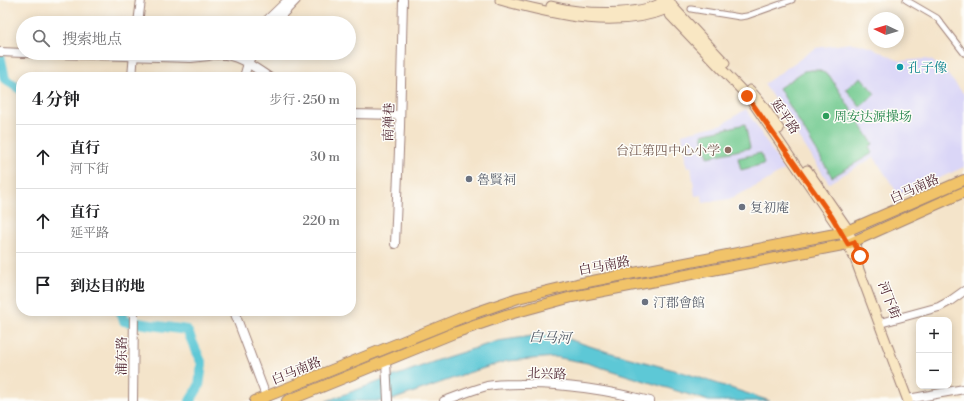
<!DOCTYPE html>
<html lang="zh">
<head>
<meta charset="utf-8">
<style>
	:root { --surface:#fff; --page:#f2f2f2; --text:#202124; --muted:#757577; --line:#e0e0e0 }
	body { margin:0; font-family:"Libre Bodoni","Noto Serif SC",serif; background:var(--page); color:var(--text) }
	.controls { position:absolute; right:12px; bottom:12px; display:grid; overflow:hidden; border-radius:8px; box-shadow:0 2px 10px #0003 }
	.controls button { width:36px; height:36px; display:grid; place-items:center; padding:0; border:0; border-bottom:1px solid var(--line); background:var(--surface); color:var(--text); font:20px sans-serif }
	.compass { position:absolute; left:868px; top:12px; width:36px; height:36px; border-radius:50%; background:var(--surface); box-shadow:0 2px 10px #0003; rotate:274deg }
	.stop { position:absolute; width:12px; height:12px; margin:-9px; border:3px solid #ea580c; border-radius:50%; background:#fff }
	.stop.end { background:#ea580c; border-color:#fff; box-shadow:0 1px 4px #0008 }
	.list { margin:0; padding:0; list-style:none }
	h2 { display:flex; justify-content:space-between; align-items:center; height:52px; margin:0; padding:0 16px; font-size:17px }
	h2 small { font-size:13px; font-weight:400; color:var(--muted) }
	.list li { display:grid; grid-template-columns:26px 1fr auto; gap:12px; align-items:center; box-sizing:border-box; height:64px; padding:0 16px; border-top:1px solid var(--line) }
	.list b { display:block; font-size:15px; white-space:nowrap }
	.list p { margin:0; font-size:13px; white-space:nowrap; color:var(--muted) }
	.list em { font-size:13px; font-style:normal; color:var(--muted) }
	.icon { flex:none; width:22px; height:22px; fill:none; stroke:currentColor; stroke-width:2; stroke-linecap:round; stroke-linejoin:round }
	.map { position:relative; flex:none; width:964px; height:401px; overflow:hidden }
	.search { position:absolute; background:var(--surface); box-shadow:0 2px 10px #0003; left:16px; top:16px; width:340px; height:44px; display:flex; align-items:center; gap:10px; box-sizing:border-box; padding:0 14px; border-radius:22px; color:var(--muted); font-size:15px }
	.panel { position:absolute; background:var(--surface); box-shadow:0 2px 10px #0003; left:16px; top:72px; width:340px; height:244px; border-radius:16px }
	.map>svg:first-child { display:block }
	.built { fill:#dad6f7 }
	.green { fill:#72ca90; stroke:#5e745e }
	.water { fill:#5dc8d6; stroke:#547480 }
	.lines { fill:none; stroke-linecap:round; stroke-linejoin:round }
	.river { stroke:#5dc8d6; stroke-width:10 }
	.pedestrian-casing { stroke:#9f827a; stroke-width:7 }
	.tertiary-casing { stroke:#9f827a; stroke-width:10 }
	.secondary-casing { stroke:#9f827a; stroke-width:11 }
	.primary-casing { stroke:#9f827a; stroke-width:12 }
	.pedestrian { stroke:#fff; stroke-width:5 }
	.tertiary { stroke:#fff; stroke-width:8 }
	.secondary { stroke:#f9e7c3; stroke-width:9 }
	.primary { stroke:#f1c369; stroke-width:10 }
	.route { stroke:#ea580c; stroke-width:5 }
	.culture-dot { fill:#0f9aa8; stroke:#fdfcf7; stroke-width:1.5 }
	.leisure-dot { fill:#2e9e5b; stroke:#fdfcf7; stroke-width:1.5 }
	.education-dot { fill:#8d6e63; stroke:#fdfcf7; stroke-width:1.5 }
	.worship-dot { fill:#6b7280; stroke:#fdfcf7; stroke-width:1.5 }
	.labels { text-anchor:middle; stroke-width:3; stroke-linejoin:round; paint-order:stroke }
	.culture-label { font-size:13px; fill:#0d838f; stroke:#fdfcf7; text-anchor:start }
	.street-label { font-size:13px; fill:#4a1f2b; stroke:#fdfcf7 }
	.leisure-label { font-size:13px; fill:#27864d; stroke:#fdfcf7; text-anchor:start }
	.education-label { font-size:13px; fill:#785e54; stroke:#fdfcf7; text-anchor:end }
	.worship-label { font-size:13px; fill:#5b616d; stroke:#fdfcf7; text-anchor:start }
	.water-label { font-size:14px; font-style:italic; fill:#515a67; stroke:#fdfcf7 }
</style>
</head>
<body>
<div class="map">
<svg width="964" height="401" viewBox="0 0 964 401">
	<rect width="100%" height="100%" fill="#fdfcf7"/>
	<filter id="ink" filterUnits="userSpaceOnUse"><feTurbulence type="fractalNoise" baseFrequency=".025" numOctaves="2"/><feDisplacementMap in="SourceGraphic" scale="8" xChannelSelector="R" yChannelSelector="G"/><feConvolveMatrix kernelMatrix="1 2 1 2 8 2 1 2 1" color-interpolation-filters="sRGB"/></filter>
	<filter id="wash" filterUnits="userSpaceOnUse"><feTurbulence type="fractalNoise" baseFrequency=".012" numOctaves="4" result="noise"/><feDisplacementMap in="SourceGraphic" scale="16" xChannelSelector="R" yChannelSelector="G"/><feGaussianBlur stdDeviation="0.9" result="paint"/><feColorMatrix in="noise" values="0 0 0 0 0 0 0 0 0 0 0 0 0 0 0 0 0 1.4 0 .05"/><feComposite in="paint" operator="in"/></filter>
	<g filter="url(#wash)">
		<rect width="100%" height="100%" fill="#f4e4ca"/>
		<g class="built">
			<polygon points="851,43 859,44 875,49 895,59 901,61 924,59 931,60 942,68 964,94 964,167 913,190 906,191 898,194 874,157 829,183 764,84 816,48"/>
			<polygon points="746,109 784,170 761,184 729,199 703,203 702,195 695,196 691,166 687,167 682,134 723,124"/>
		</g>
		<g class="green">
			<polygon points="811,70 818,70 829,75 873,144 869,147 873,153 832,177 779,88 804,71"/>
			<polygon points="861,77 875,94 860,107 846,89"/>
			<polygon points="745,124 750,148 708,157 702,134"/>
			<polygon points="761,153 764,164 741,170 738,158"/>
		</g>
		<polygon class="water" points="539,335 562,337 608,352 685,373 770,401 709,401 587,363 555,357 507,361 468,373 389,401 326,401 444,358 498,341"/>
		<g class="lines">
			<g class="river">
				<polyline points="0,55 5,79 21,90"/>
				<polyline points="120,311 124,321 187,330 202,364 199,386 190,401"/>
			</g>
		</g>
	</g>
	<g filter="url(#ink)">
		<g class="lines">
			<defs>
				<g id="pedestrian">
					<polyline points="906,0 937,18 964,53"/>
					<polyline points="691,9 740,17 747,16 792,0"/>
				</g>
				<g id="tertiary">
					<polyline points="138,23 141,0"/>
					<polyline points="264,23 288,0"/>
					<polyline points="274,23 296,0"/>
					<polyline points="0,52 23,53"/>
					<polyline points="26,53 191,58 209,56 222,53"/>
					<path d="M 217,55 C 236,53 254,67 269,77"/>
					<polyline points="132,77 134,53"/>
					<polyline points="244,77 248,63 253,53"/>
					<polyline points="351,114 400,115"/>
					<polyline points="395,244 400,127 403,0"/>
					<polyline points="234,311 266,396"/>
					<polyline points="880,323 939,307 950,301 964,291"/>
					<polyline points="386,361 388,401"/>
					<polyline points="908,399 964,389"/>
					<polyline points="133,401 134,311"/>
					<path d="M 444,401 C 458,396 472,390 487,386 C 498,384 509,384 520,384 C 565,383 607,390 650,401"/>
				</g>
				<g id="secondary">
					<path d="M 500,0 C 555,14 615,31 670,8"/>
					<polyline points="661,0 671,16 751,100 842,233 855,259 908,401"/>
					<polyline points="669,0 673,7 725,63"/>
					<path d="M 551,6 C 583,14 637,17 666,1"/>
					<polyline points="750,90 761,103 779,129"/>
					<polyline points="807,170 845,225 856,248"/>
				</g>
				<g id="primary">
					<polyline points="255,401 466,316 518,298 577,284 830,235 842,233 964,180"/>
					<polyline points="287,401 454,333 506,315 572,297 848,244 964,192"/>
				</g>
			</defs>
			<use href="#pedestrian" class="pedestrian-casing"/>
			<use href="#tertiary" class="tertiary-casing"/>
			<use href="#secondary" class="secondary-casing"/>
			<use href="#primary" class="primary-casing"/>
			<use href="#pedestrian" class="pedestrian"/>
			<use href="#tertiary" class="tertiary"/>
			<use href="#secondary" class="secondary"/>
			<use href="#primary" class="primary"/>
		</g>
	</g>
	<g class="lines" filter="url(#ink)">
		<polyline class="route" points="747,96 832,217 848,244 854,242 860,256"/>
	</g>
	<circle class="culture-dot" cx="900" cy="67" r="4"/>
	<circle class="leisure-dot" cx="826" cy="116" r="4"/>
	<circle class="education-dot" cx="728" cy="150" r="4"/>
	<g class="worship-dot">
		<circle cx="469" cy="179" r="4"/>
		<circle cx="742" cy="207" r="4"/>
		<circle cx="645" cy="302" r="4"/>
	</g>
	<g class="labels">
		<g class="culture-label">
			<text x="908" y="72">孔子像</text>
		</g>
		<g class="street-label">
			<text transform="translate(786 116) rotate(56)" y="5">延平路</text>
			<text transform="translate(388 122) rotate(-88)" y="5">南禅巷</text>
			<text transform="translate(914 188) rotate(-24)" y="5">白马南路</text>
			<text transform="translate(604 265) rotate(-11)" y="5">白马南路</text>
			<text transform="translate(890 300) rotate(69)" y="5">河下街</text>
			<text transform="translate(121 356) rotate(-89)" y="5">浦东路</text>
			<text transform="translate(296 370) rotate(-22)" y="5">白马南路</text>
			<text transform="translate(547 373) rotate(2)" y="5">北兴路</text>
		</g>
		<g class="leisure-label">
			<text x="834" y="121">周安达源操场</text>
		</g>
		<g class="education-label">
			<text x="720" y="155">台江第四中心小学</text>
		</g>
		<g class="worship-label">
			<text x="477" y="184">魯賢祠</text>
			<text x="750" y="212">复初庵</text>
			<text x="653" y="307">汀郡會館</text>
		</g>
		<g class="water-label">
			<text transform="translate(550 337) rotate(3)" y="5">白马河</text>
		</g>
	</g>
</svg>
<div class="controls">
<button>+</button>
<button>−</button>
</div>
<svg class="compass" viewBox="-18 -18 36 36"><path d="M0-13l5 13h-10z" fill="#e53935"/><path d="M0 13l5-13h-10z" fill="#757577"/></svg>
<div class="stop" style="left:860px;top:256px"></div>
<div class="stop end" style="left:747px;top:96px"></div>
<div class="search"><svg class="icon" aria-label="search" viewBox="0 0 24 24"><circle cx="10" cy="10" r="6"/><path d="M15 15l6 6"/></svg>搜索地点</div>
<section class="panel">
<h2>4 分钟<small>步行 · 250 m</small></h2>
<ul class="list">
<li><svg class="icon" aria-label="ahead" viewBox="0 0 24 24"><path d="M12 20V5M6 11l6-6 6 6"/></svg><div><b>直行</b><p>河下街</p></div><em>30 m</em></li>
<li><svg class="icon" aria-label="ahead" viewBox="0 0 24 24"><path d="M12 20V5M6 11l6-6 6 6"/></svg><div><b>直行</b><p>延平路</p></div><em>220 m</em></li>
<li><svg class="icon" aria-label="arrive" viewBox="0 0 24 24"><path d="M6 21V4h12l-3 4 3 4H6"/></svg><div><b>到达目的地</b></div></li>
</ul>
</section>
</div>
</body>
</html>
